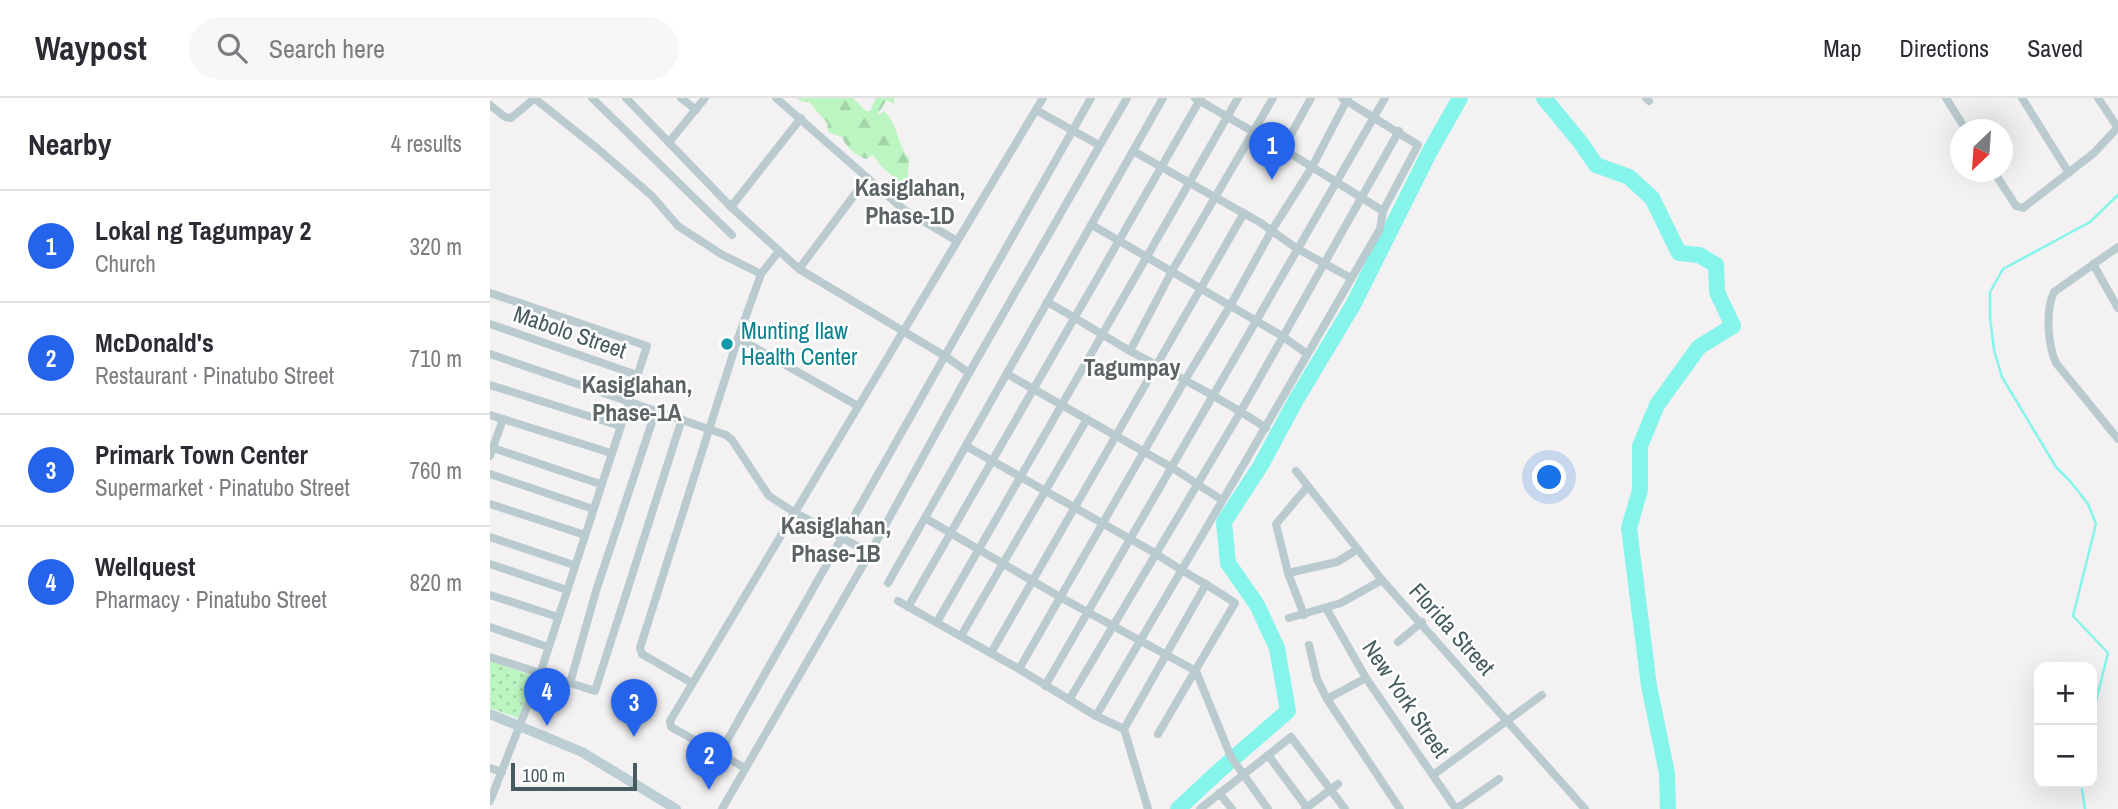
<!DOCTYPE html>
<html lang="en">
<head>
<meta charset="utf-8">
<style>
	:root { --surface:#fff; --page:#f7f7f7; --text:#2b2b33; --muted:#7c7c81; --line:#e1e1e2; --accent:#2563eb }
	body { margin:0; font-family:"Archivo Narrow",sans-serif; background:var(--page); color:var(--text) }
	.controls { position:absolute; right:21px; bottom:21px; display:grid; overflow:hidden; border-radius:14px; box-shadow:0 7px 28px #0002 }
	.controls button { width:63px; height:63px; display:grid; place-items:center; padding:0; border:0; border-bottom:2px solid var(--line); background:var(--surface); color:var(--text); font:35px sans-serif }
	.compass { position:absolute; left:1460px; top:21px; width:63px; height:63px; border-radius:50%; background:var(--surface); box-shadow:0 7px 28px #0002; rotate:205deg }
	.scale { position:absolute; left:21px; bottom:18px; width:126px; box-sizing:border-box; padding-left:7px; border:4px solid #465b60; border-top:0; font-size:19px; line-height:24px; white-space:nowrap; color:#465b60; -webkit-text-stroke:5px #fff; paint-order:stroke }
	.you { position:absolute; left:1060px; top:380px; width:24px; height:24px; margin:-18px; border:5px solid #fff; border-radius:50%; background:#1a73e8; box-shadow:0 0 0 10px #1a73e833 }
	.badge { display:grid; place-items:center; width:46px; height:46px; border-radius:50%; background:var(--accent); color:#fff; font-size:23px; font-weight:700 }
	.pin { position:absolute; translate:-50% -58px; filter:drop-shadow(0 2px 4px #0008) }
	.pin::after { content:''; position:absolute; top:37px; width:24px; height:21px; background:inherit; clip-path:polygon(0 0,100% 0,50% 100%) }
	.list { margin:0; padding:0; list-style:none }
	h2 { display:flex; justify-content:space-between; align-items:center; height:91px; margin:0; padding:0 28px; font-size:30px }
	h2 small { font-size:23px; font-weight:400; color:var(--muted) }
	.list li { display:grid; grid-template-columns:46px 1fr auto; gap:21px; align-items:center; box-sizing:border-box; height:112px; padding:0 28px; border-top:2px solid var(--line) }
	.list b { display:block; font-size:26px; white-space:nowrap }
	.list p { margin:0; font-size:23px; white-space:nowrap; color:var(--muted) }
	.list em { font-size:23px; font-style:normal; color:var(--muted) }
	.icon { flex:none; width:38px; height:38px; fill:none; stroke:currentColor; stroke-width:2; stroke-linecap:round; stroke-linejoin:round }
	.map { position:relative; flex:none; width:1628px; height:711px; overflow:hidden }
	header { display:flex; align-items:center; gap:42px; box-sizing:border-box; height:98px; padding:0 35px; background:var(--surface); border-bottom:2px solid var(--line) }
	header strong { font-size:33px }
	nav { display:flex; gap:38px; margin-inline-start:auto; font-size:24px }
	.search { width:490px; height:63px; background:var(--page); display:flex; align-items:center; gap:18px; box-sizing:border-box; padding:0 24px; border-radius:38px; color:var(--muted); font-size:26px }
	main { display:flex }
	aside { flex:1; background:var(--surface) }
	.map>svg:first-child { display:block }
	.grass { fill:url(#grass-dots) }
	.forest { fill:url(#forest-firs) }
	.lines { fill:none; stroke-linecap:round; stroke-linejoin:round }
	.stream { stroke:#85f5ec; stroke-width:2.5 }
	.river { stroke:#85f5ec; stroke-width:16 }
	.street { stroke:#bacbcf; stroke-width:8 }
	.secondary { stroke:#bbced4; stroke-width:10 }
	.culture-dot { fill:#0f9aa8; stroke:#fff; stroke-width:2.5 }
	.labels { text-anchor:middle; stroke-width:5; stroke-linejoin:round; paint-order:stroke }
	.culture-label { font-size:23px; fill:#0d838f; stroke:#fff; text-anchor:start }
	.street-label { font-size:23px; fill:#465b60; stroke:#fff }
	.neighbourhood-label { font-size:24px; font-weight:bold; fill:#5c6466; stroke:#fff }
</style>
</head>
<body>
<header>
<strong>Waypost</strong>
<div class="search"><svg class="icon" aria-label="search" viewBox="0 0 24 24"><circle cx="10" cy="10" r="6"/><path d="M15 15l6 6"/></svg>Search here</div>
<nav><a>Map</a><a>Directions</a><a>Saved</a></nav>
</header>
<main>
<aside>
<h2>Nearby<small>4 results</small></h2>
<ul class="list">
<li><span class="badge">1</span><div><b>Lokal ng Tagumpay 2</b><p>Church</p></div><em>320 m</em></li>
<li><span class="badge">2</span><div><b>McDonald's</b><p>Restaurant · Pinatubo Street</p></div><em>710 m</em></li>
<li><span class="badge">3</span><div><b>Primark Town Center</b><p>Supermarket · Pinatubo Street</p></div><em>760 m</em></li>
<li><span class="badge">4</span><div><b>Wellquest</b><p>Pharmacy · Pinatubo Street</p></div><em>820 m</em></li>
</ul>
</aside>
<div class="map">
<svg width="1628" height="711" viewBox="0 0 1628 711">
	<defs>
		<pattern id="grass-dots" width="8" height="8" patternUnits="userSpaceOnUse" patternTransform="scale(1.75)"><rect width="8" height="8" fill="#bcf4c2"/><path d="M2 2h.1M6 6h.1" fill="none" stroke="#a3d3a9" stroke-width="1.8" stroke-linecap="round"/></pattern>
		<pattern id="forest-firs" width="22" height="20" patternUnits="userSpaceOnUse" patternTransform="scale(1.75)"><rect width="22" height="20" fill="#bcf4c2"/><path d="M5 1l3.5 6h-7zM16 11l3.5 6h-7z" fill="#a3d3a9"/></pattern>
	</defs>
	<rect width="100%" height="100%" fill="#f3f1f1"/>
	<polygon class="grass" points="0,563 44,578 29,620 0,610"/>
	<path class="forest" d="M 307,0 L 363,0 L 376,13 L 380,13 L 386,0 L 404,0 L 404,6 L 397,2 L 388,15 L 390,16 L 394,13 C 409,27 406,45 419,61 L 417,88 L 415,89 L 391,68 L 383,57 L 376,61 C 365,57 356,49 352,39 L 340,35 L 337,31 L 338,26 L 319,4 L 311,3 Z"/>
	<g class="lines">
		<g class="stream">
			<polyline points="1602,619 1618,555 1583,518 1606,426 1598,406 1580,383 1566,369 1512,279 1504,252 1500,219 1500,194 1513,171 1600,124 1628,97"/>
			<polyline points="1591,685 1595,711"/>
		</g>
		<g class="river">
			<polyline points="1054,0 1091,45 1106,67 1139,79 1162,100 1189,155 1209,157 1226,167 1227,194 1243,228 1209,249 1167,307 1150,348 1150,392 1139,430 1159,588 1177,675 1178,711"/>
			<polyline points="688,711 731,671 798,613 787,550 767,507 738,465 734,424 771,367 806,302 863,207 939,55 970,0"/>
		</g>
		<g class="street">
			<polyline points="44,0 108,51 162,98 188,128 231,156 271,176"/>
			<polyline points="102,0 242,137"/>
			<polyline points="136,0 241,109 309,171 455,258 479,275"/>
			<polyline points="191,0 206,12"/>
			<polyline points="286,0 413,111 467,143"/>
			<polyline points="705,0 793,51 893,113"/>
			<polyline points="1156,0 1159,3"/>
			<polyline points="1456,0 1476,32"/>
			<polyline points="1532,0 1579,75"/>
			<polyline points="1608,0 1628,30"/>
			<polyline points="0,7 15,19 21,20 45,0"/>
			<polyline points="546,12 609,47"/>
			<polyline points="180,43 215,0"/>
			<polyline points="793,51 821,0"/>
			<polyline points="643,53 771,125 806,150 861,180"/>
			<polyline points="1504,74 1526,108 1533,110 1604,55 1628,29"/>
			<polyline points="241,109 311,20"/>
			<polyline points="602,127 792,238 816,255"/>
			<path d="M 1628,149 L 1564,194 C 1555,213 1558,247 1566,265 L 1628,341"/>
			<polyline points="1603,166 1628,210"/>
			<polyline points="309,171 377,80"/>
			<polyline points="0,195 157,248 50,576 0,703"/>
			<path d="M 557,204 C 585,219 612,237 640,253 C 686,278 733,301 776,330"/>
			<polyline points="0,226 147,277"/>
			<polyline points="248,240 368,308"/>
			<polyline points="640,253 682,173 783,0"/>
			<polyline points="0,256 236,337 242,342 279,398 304,414 380,455"/>
			<polyline points="517,276 681,369 732,402"/>
			<polyline points="0,287 130,328"/>
			<polyline points="0,317 121,355"/>
			<path d="M 476,348 L 665,455 C 691,473 719,487 745,505 L 668,636"/>
			<polyline points="3,350 110,386"/>
			<polyline points="0,358 13,321"/>
			<polyline points="806,373 892,482 1095,711"/>
			<polyline points="0,376 103,411"/>
			<polyline points="0,406 95,437"/>
			<polyline points="435,420 570,499 706,573 741,659 778,711"/>
			<polyline points="0,439 84,467"/>
			<polyline points="0,466 77,492"/>
			<polyline points="798,475 847,464 868,451"/>
			<polyline points="398,485 673,0"/>
			<polyline points="0,497 68,519"/>
			<polyline points="408,503 529,571 606,618 634,631 658,711"/>
			<polyline points="418,509 711,0"/>
			<polyline points="836,510 876,580 966,711"/>
			<polyline points="814,517 798,475 786,426 818,388"/>
			<polyline points="799,520 851,505 892,482"/>
			<polyline points="447,524 748,0"/>
			<polyline points="0,529 58,549"/>
			<polyline points="471,538 597,321"/>
			<polyline points="908,544 932,524"/>
			<polyline points="819,547 827,581 837,601 910,711"/>
			<polyline points="501,555 754,115"/>
			<polyline points="0,559 105,593 192,321"/>
			<polyline points="529,571 695,282 740,208 782,132 822,69 858,0"/>
			<polyline points="80,585 106,493 166,312"/>
			<polyline points="202,585 152,556 150,550 248,240 271,176 289,153"/>
			<polyline points="555,588 895,0"/>
			<polyline points="837,601 876,580"/>
			<polyline points="579,602 751,313 909,33"/>
			<path d="M 606,618 C 702,456 796,294 890,131 L 893,113 L 928,47 L 852,0"/>
			<polyline points="634,631 716,486"/>
			<polyline points="230,655 601,0"/>
			<polyline points="778,657 818,711"/>
			<polyline points="0,670 12,674"/>
			<polyline points="255,670 181,629 180,623 553,0"/>
			<polyline points="943,677 1052,597"/>
			<polyline points="729,695 742,711"/>
			<polyline points="232,711 380,455 479,275 637,0"/>
			<polyline points="710,711 801,639 855,711"/>
			<polyline points="815,711 848,686"/>
			<polyline points="966,711 1009,681"/>
		</g>
		<polyline class="secondary" points="0,616 92,654 186,711"/>
	</g>
	<circle class="culture-dot" cx="237" cy="246" r="7"/>
	<g class="labels">
		<g class="culture-label">
			<text x="251" y="241">Munting Ilaw<tspan x="251" dy="26">Health Center</tspan></text>
		</g>
		<g class="street-label">
			<text transform="translate(80 234) rotate(19)" y="8">Mabolo Street</text>
			<text transform="translate(962 531) rotate(48)" y="8">Florida Street</text>
			<text transform="translate(916 601) rotate(56)" y="8">New York Street</text>
		</g>
		<g class="neighbourhood-label">
			<text x="420" y="98">Kasiglahan,<tspan x="420" dy="28">Phase-1D</tspan></text>
			<text x="642" y="278">Tagumpay</text>
			<text x="147" y="295">Kasiglahan,<tspan x="147" dy="28">Phase-1A</tspan></text>
			<text x="346" y="436">Kasiglahan,<tspan x="346" dy="28">Phase-1B</tspan></text>
		</g>
	</g>
</svg>
<div class="controls">
<button>+</button>
<button>−</button>
</div>
<svg class="compass" viewBox="-18 -18 36 36"><path d="M0-13l5 13h-10z" fill="#e53935"/><path d="M0 13l5-13h-10z" fill="#7c7c81"/></svg>
<div class="scale">100 m</div>
<div class="you"></div>
<div class="pin badge" style="left:782px;top:82px">1</div>
<div class="pin badge" style="left:219px;top:692px">2</div>
<div class="pin badge" style="left:144px;top:639px">3</div>
<div class="pin badge" style="left:57px;top:628px">4</div>
</div>
</main>
</body>
</html>
